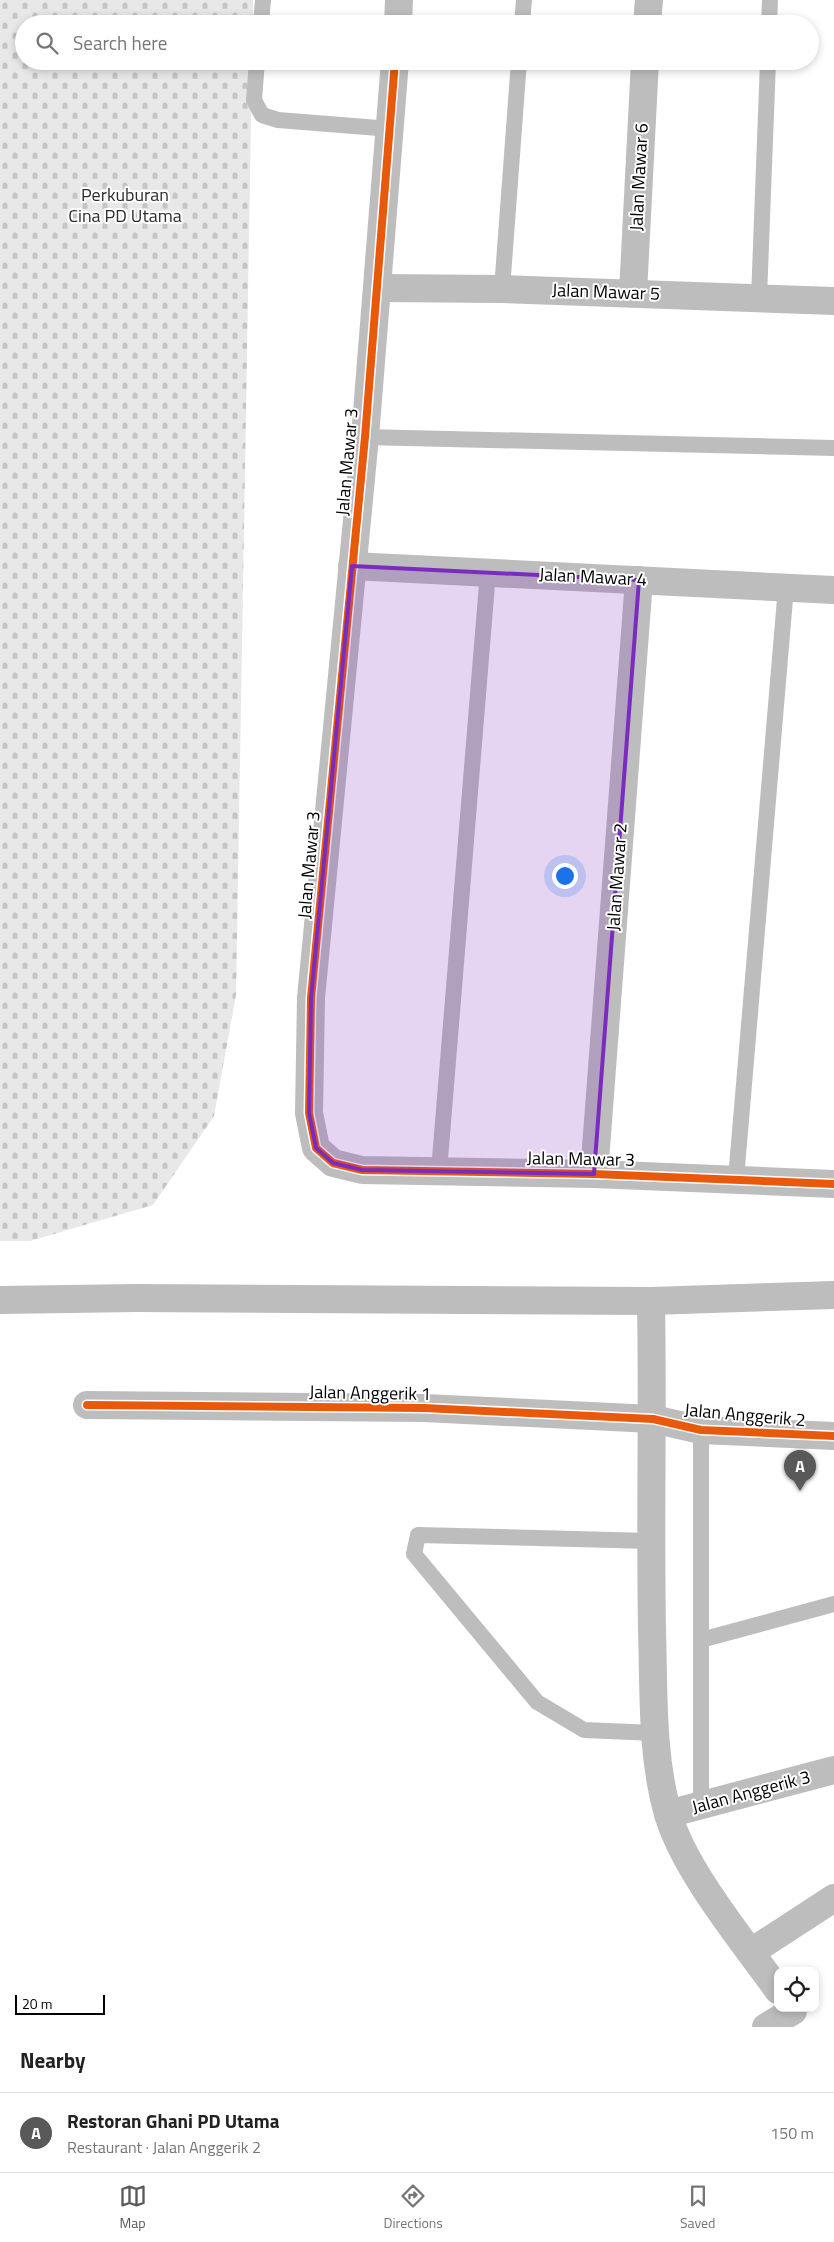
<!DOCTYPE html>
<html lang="en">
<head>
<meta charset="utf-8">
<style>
	:root { --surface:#fff; --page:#f2f2f2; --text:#222; --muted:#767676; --line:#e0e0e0; --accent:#595959 }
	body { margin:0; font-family:"Titillium Web",sans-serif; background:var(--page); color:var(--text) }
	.controls { position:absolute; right:15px; bottom:15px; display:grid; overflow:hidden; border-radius:10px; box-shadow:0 2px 8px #0003 }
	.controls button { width:45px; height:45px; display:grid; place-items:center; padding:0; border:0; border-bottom:1px solid var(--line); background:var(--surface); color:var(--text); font:25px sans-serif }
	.scale { position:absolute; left:15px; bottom:12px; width:90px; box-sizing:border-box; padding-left:5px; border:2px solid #000; border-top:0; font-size:14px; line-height:18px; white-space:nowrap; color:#000; -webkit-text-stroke:4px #fff; paint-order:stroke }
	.you { position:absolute; left:564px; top:875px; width:18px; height:18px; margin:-12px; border:4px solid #fff; border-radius:50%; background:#1a73e8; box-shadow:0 0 0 8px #1a73e833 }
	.badge { display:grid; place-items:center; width:32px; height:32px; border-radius:50%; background:var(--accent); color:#fff; font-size:16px; font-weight:700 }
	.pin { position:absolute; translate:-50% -41px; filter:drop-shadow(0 1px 2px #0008) }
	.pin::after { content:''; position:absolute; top:26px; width:18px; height:15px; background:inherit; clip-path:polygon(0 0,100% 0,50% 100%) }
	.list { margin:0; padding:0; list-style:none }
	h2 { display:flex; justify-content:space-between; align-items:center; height:65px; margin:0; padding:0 20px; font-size:21px }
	h2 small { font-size:16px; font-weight:400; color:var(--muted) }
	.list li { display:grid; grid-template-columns:32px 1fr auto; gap:15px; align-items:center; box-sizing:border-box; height:80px; padding:0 20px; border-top:1px solid var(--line) }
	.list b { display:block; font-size:19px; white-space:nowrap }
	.list p { margin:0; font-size:16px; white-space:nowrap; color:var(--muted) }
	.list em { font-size:16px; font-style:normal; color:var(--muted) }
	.icon { flex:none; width:28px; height:28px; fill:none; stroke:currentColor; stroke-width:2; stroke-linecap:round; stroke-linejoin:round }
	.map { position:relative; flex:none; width:834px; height:2027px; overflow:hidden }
	.search { position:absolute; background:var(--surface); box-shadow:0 2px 8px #0003; left:15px; right:15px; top:15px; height:55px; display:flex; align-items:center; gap:12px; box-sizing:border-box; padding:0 18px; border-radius:28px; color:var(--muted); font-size:19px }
	.sheet { height:145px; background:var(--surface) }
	nav { display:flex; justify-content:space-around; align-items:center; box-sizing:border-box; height:70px; border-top:1px solid var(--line); background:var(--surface); font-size:14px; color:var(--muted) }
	nav a { display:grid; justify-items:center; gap:2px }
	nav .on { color:var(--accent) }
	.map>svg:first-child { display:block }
	.cemetery { fill:url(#cemetery-stones) }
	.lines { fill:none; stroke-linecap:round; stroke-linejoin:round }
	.service { stroke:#bdbdbd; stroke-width:16 }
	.minor { stroke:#bdbdbd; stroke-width:28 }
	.cycleway-casing { stroke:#fff; stroke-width:11 }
	.cycleway { stroke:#e8590c; stroke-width:8 }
	.marked { fill:#7b2cbf; fill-opacity:0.2; stroke:#7b2cbf; stroke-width:4; stroke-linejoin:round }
	.labels { text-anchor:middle; stroke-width:4; stroke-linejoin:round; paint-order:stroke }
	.street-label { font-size:18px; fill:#000; stroke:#fff }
	.park-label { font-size:18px; fill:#2c2c2c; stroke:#fff }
</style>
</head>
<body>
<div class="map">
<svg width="834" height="2027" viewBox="0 0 834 2027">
	<defs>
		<pattern id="cemetery-stones" width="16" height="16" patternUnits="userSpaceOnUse" patternTransform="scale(1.25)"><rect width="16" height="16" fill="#e8e8e8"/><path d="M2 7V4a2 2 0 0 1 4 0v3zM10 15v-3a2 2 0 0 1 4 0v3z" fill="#c5c5c5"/></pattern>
	</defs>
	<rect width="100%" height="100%" fill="#fff"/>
	<polygon class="cemetery" points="0,0 253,0 253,24 24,24 24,61 252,61 236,995 214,1116 153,1205 30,1241 0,1241"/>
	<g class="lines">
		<g class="service">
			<polyline points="261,24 263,0"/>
			<polyline points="522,24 524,0"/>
			<polyline points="769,24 770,0"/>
			<polyline points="257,61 254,100 262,115 278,120 391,129"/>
			<polyline points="502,289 519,61"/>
			<polyline points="759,298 768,61"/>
			<polyline points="365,437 834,448"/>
			<polyline points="439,1171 488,572"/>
			<polyline points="736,1179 786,587"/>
			<polyline points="701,1430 701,1804"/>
			<polyline points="651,1541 418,1535 414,1554 537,1702 584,1730 654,1733"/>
			<polyline points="701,1640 834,1604"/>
		</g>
		<g class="minor">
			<polyline points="398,24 399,0"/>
			<polyline points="647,24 649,0"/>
			<polyline points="395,61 365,437 311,998 309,1113 316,1148 333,1163 362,1170 594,1174 834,1184"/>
			<polyline points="378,288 502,289 834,301"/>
			<polyline points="633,293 645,61"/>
			<polyline points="352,566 834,590"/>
			<polyline points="594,1174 639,580"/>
			<polyline points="0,1300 137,1298 651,1301 834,1295"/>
			<path d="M 651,1301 C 653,1411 650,1520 652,1630 C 654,1691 651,1754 668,1814 C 684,1870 743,1941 778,1990"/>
			<polyline points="87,1405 424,1408 653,1419 701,1430 834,1436"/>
			<polyline points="668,1814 834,1770"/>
			<polyline points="751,1952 834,1898"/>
			<polyline points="766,2027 793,2011"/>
		</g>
		<defs>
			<g id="cycleway">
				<polyline points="395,61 365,437 311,998 309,1113 316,1148 333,1163 362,1170 594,1174 834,1184"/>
				<polyline points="87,1405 424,1408 653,1419 701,1430 834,1436"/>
			</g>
		</defs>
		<use href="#cycleway" class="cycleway-casing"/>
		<use href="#cycleway" class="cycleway"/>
	</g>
	<path class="marked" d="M 352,566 L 639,580 L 594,1174 L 362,1170 L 333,1163 L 316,1148 L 309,1113 L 311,998 Z"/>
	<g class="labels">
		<g class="street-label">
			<text transform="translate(639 177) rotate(-87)" y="6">Jalan Mawar 6</text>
			<text transform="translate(606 292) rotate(2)" y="6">Jalan Mawar 5</text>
			<text transform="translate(347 462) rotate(-85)" y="6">Jalan Mawar 3</text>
			<text transform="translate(593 577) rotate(3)" y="6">Jalan Mawar 4</text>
			<text transform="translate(309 865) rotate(-85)" y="6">Jalan Mawar 3</text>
			<text transform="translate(617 877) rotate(-86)" y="6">Jalan Mawar 2</text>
			<text transform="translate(581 1159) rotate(1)" y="6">Jalan Mawar 3</text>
			<text transform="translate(370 1393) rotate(1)" y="6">Jalan Anggerik 1</text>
			<text transform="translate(745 1415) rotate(5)" y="6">Jalan Anggerik 2</text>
			<text transform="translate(751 1792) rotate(-15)" y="6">Jalan Anggerik 3</text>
		</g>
		<g class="park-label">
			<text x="125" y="201">Perkuburan<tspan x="125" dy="21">Cina PD Utama</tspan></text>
		</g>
	</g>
</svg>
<div class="controls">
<button><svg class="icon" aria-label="locate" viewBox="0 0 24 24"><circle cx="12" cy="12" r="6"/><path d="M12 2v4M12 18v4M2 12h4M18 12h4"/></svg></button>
</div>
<div class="scale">20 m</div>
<div class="you"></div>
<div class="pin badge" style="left:800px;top:1491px">A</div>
<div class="search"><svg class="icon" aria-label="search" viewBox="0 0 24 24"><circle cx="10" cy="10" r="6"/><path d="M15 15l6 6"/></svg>Search here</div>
</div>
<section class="sheet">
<h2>Nearby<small></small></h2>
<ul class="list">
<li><span class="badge">A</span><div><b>Restoran Ghani PD Utama</b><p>Restaurant · Jalan Anggerik 2</p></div><em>150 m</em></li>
</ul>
</section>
<nav>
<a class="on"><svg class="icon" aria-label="map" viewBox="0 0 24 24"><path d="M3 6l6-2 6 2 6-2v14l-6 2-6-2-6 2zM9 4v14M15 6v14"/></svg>Map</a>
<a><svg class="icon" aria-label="directions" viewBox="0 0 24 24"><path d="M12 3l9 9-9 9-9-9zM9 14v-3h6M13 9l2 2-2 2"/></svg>Directions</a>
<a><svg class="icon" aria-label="saved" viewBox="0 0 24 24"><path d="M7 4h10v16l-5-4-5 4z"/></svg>Saved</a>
</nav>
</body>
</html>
